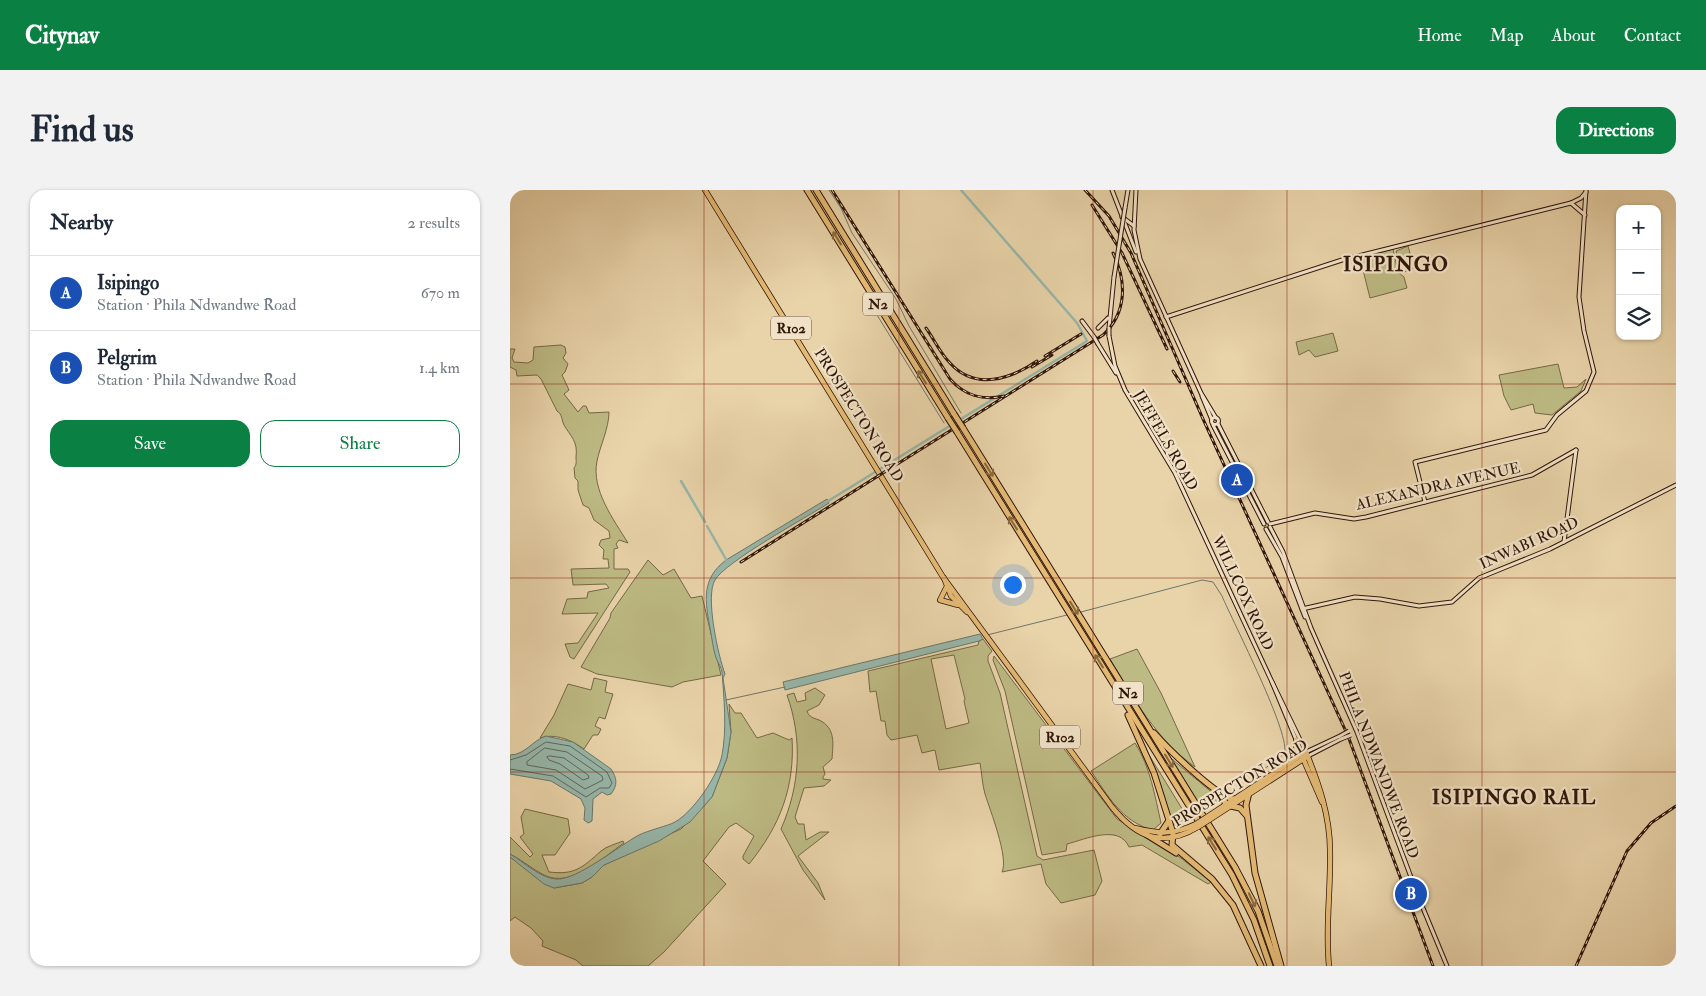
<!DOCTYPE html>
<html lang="en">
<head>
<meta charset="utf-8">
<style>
	:root { --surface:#fff; --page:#f2f2f3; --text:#1f2937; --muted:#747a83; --line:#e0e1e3; --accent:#0b8043 }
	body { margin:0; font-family:"IM FELL Double Pica",serif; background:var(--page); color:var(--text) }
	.controls { position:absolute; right:15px; top:15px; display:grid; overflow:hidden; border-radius:10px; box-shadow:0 1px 4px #0004 }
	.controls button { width:45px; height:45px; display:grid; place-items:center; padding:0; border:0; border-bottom:1px solid var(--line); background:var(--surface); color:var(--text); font:25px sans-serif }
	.you { position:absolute; left:502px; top:394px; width:18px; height:18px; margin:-12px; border:4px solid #fff; border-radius:50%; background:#1a73e8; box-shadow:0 0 0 8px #1a73e833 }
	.badge { display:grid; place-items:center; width:32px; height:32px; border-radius:50%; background:var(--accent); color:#fff; font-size:16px; font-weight:700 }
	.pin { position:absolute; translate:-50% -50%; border:2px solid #fff; box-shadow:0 1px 5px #0006 }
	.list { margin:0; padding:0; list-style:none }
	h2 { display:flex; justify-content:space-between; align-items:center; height:65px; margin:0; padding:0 20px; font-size:21px }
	h2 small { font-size:16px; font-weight:400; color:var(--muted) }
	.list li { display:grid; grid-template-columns:32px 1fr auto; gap:15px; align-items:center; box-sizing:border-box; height:75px; padding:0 20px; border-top:1px solid var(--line) }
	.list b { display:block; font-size:19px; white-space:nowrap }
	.list p { margin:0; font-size:16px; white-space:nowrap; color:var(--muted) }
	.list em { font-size:16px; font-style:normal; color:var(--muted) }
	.actions { display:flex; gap:10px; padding:15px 20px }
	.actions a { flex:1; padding:11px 0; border:1px solid var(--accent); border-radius:15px; text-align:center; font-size:18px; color:var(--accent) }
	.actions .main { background:var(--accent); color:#fff }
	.icon { flex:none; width:28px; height:28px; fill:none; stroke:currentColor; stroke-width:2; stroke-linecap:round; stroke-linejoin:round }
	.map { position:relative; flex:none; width:1166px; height:776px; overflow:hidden; border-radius:15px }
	header { display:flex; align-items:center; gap:30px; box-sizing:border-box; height:70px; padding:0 25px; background:var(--accent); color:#fff }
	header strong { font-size:24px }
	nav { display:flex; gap:28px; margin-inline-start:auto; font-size:18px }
	.intro { display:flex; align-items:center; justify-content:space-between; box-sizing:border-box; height:120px; padding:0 30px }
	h1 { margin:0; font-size:35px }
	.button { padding:12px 22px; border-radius:15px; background:var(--accent); color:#fff; font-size:18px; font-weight:700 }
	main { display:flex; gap:30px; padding:0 30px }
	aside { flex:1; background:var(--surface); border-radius:15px; box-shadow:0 1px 4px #0004 }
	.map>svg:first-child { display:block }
	.green { fill:#bdba83; stroke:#766846; fill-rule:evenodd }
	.water { fill:#97b7aa; stroke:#6d7669 }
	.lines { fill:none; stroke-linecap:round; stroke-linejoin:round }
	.shore { stroke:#636659; stroke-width:1 }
	.stream { stroke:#6d7669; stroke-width:1 }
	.canal { stroke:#97b7aa; stroke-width:2.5 }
	.secondary-casing { stroke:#2f1508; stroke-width:5 }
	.primary-casing { stroke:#2f1508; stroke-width:6 }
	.highway-casing { stroke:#2f1508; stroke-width:7 }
	.secondary { stroke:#f1e2c7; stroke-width:3 }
	.primary { stroke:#e4ba74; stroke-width:4.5 }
	.highway { stroke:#e4ba74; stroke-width:5 }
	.rail-casing { stroke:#2f1508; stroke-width:3 }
	.rail { stroke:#f1e2c7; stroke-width:1; stroke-dasharray:4; stroke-linecap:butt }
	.secondary-bridge-casing { stroke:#2f1508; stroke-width:5; stroke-linecap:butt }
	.primary-bridge-casing { stroke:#2f1508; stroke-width:6; stroke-linecap:butt }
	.highway-bridge-casing { stroke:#2f1508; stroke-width:7; stroke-linecap:butt }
	.secondary-bridge { stroke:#f1e2c7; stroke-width:3 }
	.primary-bridge { stroke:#e4ba74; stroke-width:4.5 }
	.highway-bridge { stroke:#e4ba74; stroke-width:5 }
	.oneway { stroke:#8a683e }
	.grid { fill:none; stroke:#8f2418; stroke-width:1; stroke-opacity:0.55 }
	.labels { text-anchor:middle; stroke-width:4.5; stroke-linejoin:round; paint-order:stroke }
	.shield { fill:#f1e2c7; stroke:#695241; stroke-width:1 }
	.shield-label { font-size:14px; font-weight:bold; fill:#2f1508 }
	.street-label { font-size:15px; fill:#2f1508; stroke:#f1e2c7 }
	.district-label { font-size:20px; font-weight:bold; letter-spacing:1px; fill:#2f1508; stroke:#f1e2c7 }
</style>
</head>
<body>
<header>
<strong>Citynav</strong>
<nav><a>Home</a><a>Map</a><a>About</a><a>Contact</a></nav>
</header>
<div class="intro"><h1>Find us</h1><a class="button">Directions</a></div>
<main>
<aside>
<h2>Nearby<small>2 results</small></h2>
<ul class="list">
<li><span class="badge" style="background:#1a4fb4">A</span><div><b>Isipingo</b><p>Station · Phila Ndwandwe Road</p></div><em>670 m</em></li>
<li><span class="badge" style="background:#1a4fb4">B</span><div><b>Pelgrim</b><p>Station · Phila Ndwandwe Road</p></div><em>1.4 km</em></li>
</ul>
<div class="actions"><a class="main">Save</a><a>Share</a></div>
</aside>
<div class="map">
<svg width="1166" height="776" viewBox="0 0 1166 776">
	<rect width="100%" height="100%" fill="#e9d3a9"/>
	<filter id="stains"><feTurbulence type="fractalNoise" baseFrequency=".004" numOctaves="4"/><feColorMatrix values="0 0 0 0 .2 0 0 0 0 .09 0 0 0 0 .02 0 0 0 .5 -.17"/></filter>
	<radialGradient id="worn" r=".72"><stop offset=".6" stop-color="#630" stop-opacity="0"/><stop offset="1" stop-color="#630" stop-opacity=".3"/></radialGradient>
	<g class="green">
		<polygon points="898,56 904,78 894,82 891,79 886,61"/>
		<polygon points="883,59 888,82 894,87 897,98 860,108 850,68"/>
		<polygon points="823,143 828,161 805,167 799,160 789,165 786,152"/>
		<path d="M 51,155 L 55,157 L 56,163 L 53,168 L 58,174 L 55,182 L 52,185 L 59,200 L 54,204 L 68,222 L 73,216 L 76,216 L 79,223 L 99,222 C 99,238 90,256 87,271 C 81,300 104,330 118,353 L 109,350 L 106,354 L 108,358 L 104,359 L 104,379 L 118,379 L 120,382 L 64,469 L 60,467 L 55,454 L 68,453 L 88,423 L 52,424 L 57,409 L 77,408 L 78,402 L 99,398 L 96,394 L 63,395 L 61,379 L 99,378 L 98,369 L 93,369 L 94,360 L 89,355 L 91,350 L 100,348 L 99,341 L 84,330 L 79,318 L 73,315 L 68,300 L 68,291 L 65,288 L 64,278 C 67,274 66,272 66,267 C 68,251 61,247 54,235 C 51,229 53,225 47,221 L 31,189 L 27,185 L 7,186 L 6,180 L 0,177 L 0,159 L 5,159 L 2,168 L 4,172 L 18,173 L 23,170 L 24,157 Z"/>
		<polygon points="1048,174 1054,198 1067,197 1076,189 1071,201 1042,225 1025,223 1023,214 1001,220 994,206 989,185"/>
		<polygon points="138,370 153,385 164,379 181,408 192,406 211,485 173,492 162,497 87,484 71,477 100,428 101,423"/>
		<path d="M 473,449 L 482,461 L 478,466 L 478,471 L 490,503 L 527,666 L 533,670 L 584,660 L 592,691 L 585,705 L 551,713 L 536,694 L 531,674 L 492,682 C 499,668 480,620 475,604 C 472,594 472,583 470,573 L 429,580 L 425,560 L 412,563 L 407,545 L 381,550 L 377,545 L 375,531 L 371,531 L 366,501 L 360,502 L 358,481 L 468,455 L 469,451 ZM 444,465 L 455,509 L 454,511 L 459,533 L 436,539 L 421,469 Z"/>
		<path d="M 627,459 L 651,503 L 685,577 C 646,549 624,509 600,469 Z"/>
		<path d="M 484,466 L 607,629 L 671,668 L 701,692 L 698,694 L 632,655 L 619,657 C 609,634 576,649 557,654 L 556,661 L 532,665 L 495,501 L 483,470 Z"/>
		<path d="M 84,488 L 97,491 L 95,502 L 103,504 L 95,529 L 89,527 L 85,536 L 91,539 L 88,545 L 83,545 L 74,559 C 61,550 46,543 30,548 L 44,525 L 58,494 L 81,500 Z"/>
		<path d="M 305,498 L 315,505 L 309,515 L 297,521 C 299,527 303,528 309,530 C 326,538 323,554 322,569 L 313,577 L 315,584 L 313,587 L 313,589 L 321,590 L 314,596 L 294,598 L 285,627 L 288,634 L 294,634 L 296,650 L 310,642 L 319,642 L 288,666 L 308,693 L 315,710 L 293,680 L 271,639 C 290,596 293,550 277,505 L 284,503 L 287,512 L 296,510 L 295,503 Z"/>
		<path d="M 219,514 L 225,523 L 231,523 L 247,548 L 263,543 L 279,550 L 282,548 C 285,597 270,636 239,674 L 233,669 L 233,666 L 244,646 L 226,633 L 219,637 L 193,671 L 216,694 L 154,762 L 138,776 L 73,776 L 66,770 L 32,756 L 33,751 L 21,738 L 5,727 L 0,731 L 0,667 L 44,698 L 72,693 L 82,687 L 94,675 L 171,639 L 202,607 L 217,568 L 221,542 Z"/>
		<path d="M 625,553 C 640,576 645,606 651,633 L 643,640 C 612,632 598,606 581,581 Z"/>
		<polygon points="639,565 679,630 664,639"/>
		<polygon points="657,565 704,604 707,613 694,622"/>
		<path d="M 15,619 L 58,629 L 60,643 L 45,665 L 32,665 L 39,682 C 65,685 72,678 91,661 C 97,656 106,654 113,651 L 114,653 C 93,667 61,699 34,685 C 22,679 12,670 0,664 L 0,647 L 20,667 L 23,664 L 10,647 L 14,644 L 11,627 Z"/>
	</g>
	<g class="water">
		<path d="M 317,309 L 319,313 C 297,327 215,372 205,390 C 195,406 208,465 215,484 L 213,488 L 221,542 L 217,568 L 202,607 L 180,632 L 149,651 L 94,675 L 82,687 L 72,693 L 44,698 L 34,694 L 0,667 L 0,664 C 14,672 30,688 46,689 C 66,691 110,655 129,645 C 139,640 158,636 165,632 C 183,622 208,586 212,565 C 217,539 214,508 212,482 C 211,477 208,473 206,468 C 203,459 202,448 200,438 C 195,411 191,389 216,370 Z"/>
		<polygon points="470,444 473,449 469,451 275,500 273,492"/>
		<path d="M 36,546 L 63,552 L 101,579 C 107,588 108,595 101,604 L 97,605 L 92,602 L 83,609 L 82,631 L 78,633 L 74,630 L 75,618 L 71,609 L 41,591 L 0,584 L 0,565 C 15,565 23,550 36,546 Z"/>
	</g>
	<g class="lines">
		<g class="shore">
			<polygon points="35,558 57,562 92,586 93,590 75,599 46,580 17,575 17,572"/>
			<polygon points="40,566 54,568 78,585 79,588 73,590 50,574 39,570 37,567"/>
			<polyline points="0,570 16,565 36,552 60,556 97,582 102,593 99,598 90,598 76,607 43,586 0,579"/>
		</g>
		<g class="stream">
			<polyline points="319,0 331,18 342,43 386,109 399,136 451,223"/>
			<polyline points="370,123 367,125 434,233"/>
			<path d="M 571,422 L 692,390 L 703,392 L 712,406 C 722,430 783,548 774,564 L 741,589"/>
			<polyline points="477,445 557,425"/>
			<polyline points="216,510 275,497"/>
		</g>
		<g class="canal">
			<polyline points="171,291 195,332"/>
			<polyline points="315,313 577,151 567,133 451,0"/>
			<polyline points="197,336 217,371"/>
		</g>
		<defs>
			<g id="secondary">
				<polyline points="602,0 626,62"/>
				<polyline points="626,0 624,40 630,69 691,203 706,228"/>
				<polyline points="1061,13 1075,25"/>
				<polyline points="615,18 618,0"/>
				<polyline points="612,27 624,36"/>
				<polyline points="656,127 832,70 1061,13 1071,8 1076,2"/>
				<polyline points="572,131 584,147"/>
				<polyline points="588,138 598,128"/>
				<polyline points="599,138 604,87"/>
				<polyline points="599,146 605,176 615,200 665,283 762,492 796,562 830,546"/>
				<polyline points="588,154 606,183"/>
				<polyline points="692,206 702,230"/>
				<circle cx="705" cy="231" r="3.5"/>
				<polyline points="708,234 758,332"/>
				<polyline points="703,235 754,334"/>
				<polyline points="915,312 905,272 1036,240 1047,225 1076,201 1084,182 1074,141 1069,107 1076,0"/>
				<polyline points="760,334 805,323 844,329 856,327 1022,285 1066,260"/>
				<polyline points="760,337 773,362 801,438 847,542 908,706 937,776"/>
				<polyline points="756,339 772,367 795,427"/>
				<polyline points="1054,352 1066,260"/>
				<polyline points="792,419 845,407 870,409 909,416 942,412 969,388 1040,359 1166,295"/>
				<polyline points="762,492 792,564"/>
				<polyline points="798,566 831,549"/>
			</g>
			<g id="primary">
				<path d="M 195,0 L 433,387 L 602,617 C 627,648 653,658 688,637"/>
				<polyline points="434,388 441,406 457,422"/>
				<polyline points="436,398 430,410 448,415"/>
				<polyline points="792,566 812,612"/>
				<polyline points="781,569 786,562 786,550"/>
				<path d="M 697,627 L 796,562 C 809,594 820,626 820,661 C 821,700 815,737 819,776"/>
				<polyline points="699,630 798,566"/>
				<path d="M 625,638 C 649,644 663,645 686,634"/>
			</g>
			<g id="highway">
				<polyline points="297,0 438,228"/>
				<polyline points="306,0 444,224"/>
				<polyline points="453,238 725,677 748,721 767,776"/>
				<polyline points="447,242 722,685 744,730 760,776"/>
				<polyline points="618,525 644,583 663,643 662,655 702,689 723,715 751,776"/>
				<path d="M 644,543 C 656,557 708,608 724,609"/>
				<polyline points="739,603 736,615 745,683 771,776"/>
				<polyline points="712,605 716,615 730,618 737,626"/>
				<polyline points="650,644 658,632"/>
				<polyline points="637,645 666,663"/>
			</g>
		</defs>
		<use href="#secondary" class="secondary-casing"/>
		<use href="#primary" class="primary-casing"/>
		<use href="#highway" class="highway-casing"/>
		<use href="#secondary" class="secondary"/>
		<use href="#primary" class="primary"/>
		<use href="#highway" class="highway"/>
		<defs>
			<g id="rail">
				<path d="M 322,0 L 440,189 C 454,205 473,211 494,206"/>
				<polyline points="575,0 599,26 621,63 693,229 838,546 923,776"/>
				<polyline points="582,15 612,63 657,159"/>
				<path d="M 416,138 C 424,149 430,163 440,173 C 465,201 501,189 527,171"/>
				<polyline points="535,166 571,144"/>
				<polyline points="522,177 542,165"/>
				<polyline points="663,181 670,192"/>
				<path d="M 231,372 L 593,145 C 617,123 617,91 603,63"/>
				<polyline points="1066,776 1117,661 1141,633 1166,616"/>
			</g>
		</defs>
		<use href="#rail" class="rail-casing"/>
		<use href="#rail" class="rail"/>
		<defs>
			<g id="secondary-bridge">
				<polyline points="604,87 615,18"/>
				<polyline points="599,138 599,146"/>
				<polyline points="584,147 588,154"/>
				<polyline points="830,546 839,541"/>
				<polyline points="831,549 841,545"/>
			</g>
			<g id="primary-bridge">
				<polyline points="686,634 697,627"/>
				<polyline points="688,637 699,630"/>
			</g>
			<g id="highway-bridge">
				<polyline points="444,224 453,238"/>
				<polyline points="438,228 447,242"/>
			</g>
		</defs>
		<use href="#secondary-bridge" class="secondary-bridge-casing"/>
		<use href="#primary-bridge" class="primary-bridge-casing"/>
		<use href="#highway-bridge" class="highway-bridge-casing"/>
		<use href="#secondary-bridge" class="secondary-bridge"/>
		<use href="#primary-bridge" class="primary-bridge"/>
		<use href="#highway-bridge" class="highway-bridge"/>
	</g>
	<defs><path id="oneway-shaft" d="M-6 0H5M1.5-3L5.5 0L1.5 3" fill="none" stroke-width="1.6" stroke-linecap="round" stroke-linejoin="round" transform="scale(1.25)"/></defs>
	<g class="oneway">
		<use href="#oneway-shaft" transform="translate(327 48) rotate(-122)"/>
		<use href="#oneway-shaft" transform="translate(412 187) rotate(-122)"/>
		<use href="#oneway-shaft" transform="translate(479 280) rotate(58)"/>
		<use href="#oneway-shaft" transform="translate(503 333) rotate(-122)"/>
		<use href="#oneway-shaft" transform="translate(564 418) rotate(58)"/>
		<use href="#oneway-shaft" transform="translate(589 471) rotate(-122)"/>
		<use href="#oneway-shaft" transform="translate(659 571) rotate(58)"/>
		<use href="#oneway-shaft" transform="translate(702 653) rotate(-122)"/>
		<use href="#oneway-shaft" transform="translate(742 710) rotate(65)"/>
	</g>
	<path class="grid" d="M 194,0 L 194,776M 389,0 L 389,776M 583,0 L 583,776M 777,0 L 777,776M 972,0 L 972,776M 0,194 L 1166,194M 0,388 L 1166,388M 0,582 L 1166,582"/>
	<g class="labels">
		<g class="shield">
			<rect x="353" y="102.5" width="30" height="23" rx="4"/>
			<rect x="261" y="126.5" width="40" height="23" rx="4"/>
			<rect x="603" y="491.5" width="30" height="23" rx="4"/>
			<rect x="530" y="535.5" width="40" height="23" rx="4"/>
		</g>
		<g class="shield-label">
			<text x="368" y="119">N2</text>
			<text x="281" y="143">R102</text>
			<text x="618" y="508">N2</text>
			<text x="550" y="552">R102</text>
		</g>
		<g class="street-label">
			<text transform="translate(349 225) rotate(58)" y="5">PROSPECTON ROAD</text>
			<text transform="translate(656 250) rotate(60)" y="5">JEFFELS ROAD</text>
			<text transform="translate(928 296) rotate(-13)" y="5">ALEXANDRA AVENUE</text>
			<text transform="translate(1019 353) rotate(-24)" y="5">INWABI ROAD</text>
			<text transform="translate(733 403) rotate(65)" y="5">WILLCOX ROAD</text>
			<text transform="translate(869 575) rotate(69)" y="5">PHILA NDWANDWE ROAD</text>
			<text transform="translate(730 593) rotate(-31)" y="5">PROSPECTON ROAD</text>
		</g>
		<g class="district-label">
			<text x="886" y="81">ISIPINGO</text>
			<text x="1004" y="614">ISIPINGO RAIL</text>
		</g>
	</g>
	<rect width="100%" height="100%" filter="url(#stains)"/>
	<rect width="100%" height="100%" fill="url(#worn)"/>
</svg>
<div class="controls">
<button>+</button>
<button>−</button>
<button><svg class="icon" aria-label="layers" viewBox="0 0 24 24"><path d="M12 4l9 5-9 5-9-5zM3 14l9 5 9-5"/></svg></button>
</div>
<div class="you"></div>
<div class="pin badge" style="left:727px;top:290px;background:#1a4fb4">A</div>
<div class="pin badge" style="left:901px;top:704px;background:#1a4fb4">B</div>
</div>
</main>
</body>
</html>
